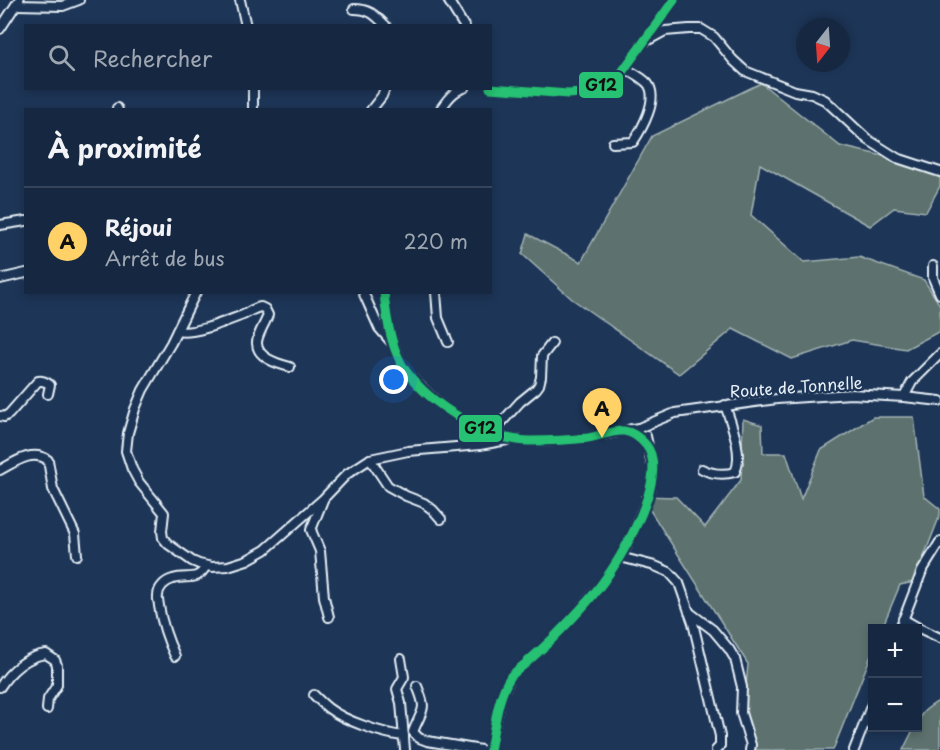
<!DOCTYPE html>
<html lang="fr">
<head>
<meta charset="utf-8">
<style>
	:root { --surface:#162841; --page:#1f3048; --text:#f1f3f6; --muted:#9ea6b1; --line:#35445a; --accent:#ffd166 }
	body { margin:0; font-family:"Playpen Sans",sans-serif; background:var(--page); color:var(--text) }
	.controls { position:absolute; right:18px; bottom:18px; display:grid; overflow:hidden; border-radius:0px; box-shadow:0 3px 9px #0003 }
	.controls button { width:54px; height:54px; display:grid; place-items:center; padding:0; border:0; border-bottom:2px solid var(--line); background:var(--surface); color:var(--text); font:30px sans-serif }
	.compass { position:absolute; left:796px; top:18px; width:54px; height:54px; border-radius:50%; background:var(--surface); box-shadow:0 3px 9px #0003; rotate:197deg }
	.you { position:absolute; left:394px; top:380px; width:21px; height:21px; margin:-15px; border:4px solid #fff; border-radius:50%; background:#1a73e8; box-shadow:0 0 0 9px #1a73e833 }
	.badge { display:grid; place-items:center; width:39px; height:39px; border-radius:50%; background:var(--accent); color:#111; font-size:20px; font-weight:700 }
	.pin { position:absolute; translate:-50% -50px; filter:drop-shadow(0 2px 3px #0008) }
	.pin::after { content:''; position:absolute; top:32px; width:21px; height:18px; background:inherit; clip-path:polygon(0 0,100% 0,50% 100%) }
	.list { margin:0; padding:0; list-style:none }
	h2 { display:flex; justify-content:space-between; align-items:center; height:78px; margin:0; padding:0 24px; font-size:26px }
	h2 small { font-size:20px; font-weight:400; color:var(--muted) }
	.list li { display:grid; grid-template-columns:39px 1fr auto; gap:18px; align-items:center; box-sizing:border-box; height:108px; padding:0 24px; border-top:2px solid var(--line) }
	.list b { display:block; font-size:22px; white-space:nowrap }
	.list p { margin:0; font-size:20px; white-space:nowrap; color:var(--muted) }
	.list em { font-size:20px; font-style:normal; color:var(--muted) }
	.icon { flex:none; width:33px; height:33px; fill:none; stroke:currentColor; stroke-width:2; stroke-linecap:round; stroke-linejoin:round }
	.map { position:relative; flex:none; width:940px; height:750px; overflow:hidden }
	.search { position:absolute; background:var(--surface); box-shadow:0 3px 9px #0003; left:24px; top:24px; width:468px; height:66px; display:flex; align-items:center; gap:15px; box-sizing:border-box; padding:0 21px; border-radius:0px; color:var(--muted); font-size:22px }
	.panel { position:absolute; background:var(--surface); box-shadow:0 3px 9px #0003; left:24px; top:108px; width:468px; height:186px; border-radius:0px }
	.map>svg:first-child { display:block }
	.green { fill:#5d726e; stroke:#a2b2b3; stroke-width:1.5 }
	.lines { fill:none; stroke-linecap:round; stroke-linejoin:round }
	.minor-casing { stroke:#e8f1f8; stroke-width:12 }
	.minor { stroke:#1d3557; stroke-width:8 }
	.bus-1-casing { stroke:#1d3557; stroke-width:14 }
	.bus-1 { stroke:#26c172; stroke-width:9 }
	.labels { text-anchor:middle; stroke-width:5; stroke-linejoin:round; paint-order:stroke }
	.street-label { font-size:16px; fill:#e8f1f8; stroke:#1d3557 }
	.line-badge { stroke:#1d3557; stroke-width:2 }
	.pale-badge-label { font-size:16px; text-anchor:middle; font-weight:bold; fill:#111 }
</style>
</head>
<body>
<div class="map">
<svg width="940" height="750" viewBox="0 0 940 750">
	<rect width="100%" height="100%" fill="#1d3557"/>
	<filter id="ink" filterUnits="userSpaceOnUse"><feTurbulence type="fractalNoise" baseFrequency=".0167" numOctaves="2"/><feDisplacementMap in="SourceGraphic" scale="12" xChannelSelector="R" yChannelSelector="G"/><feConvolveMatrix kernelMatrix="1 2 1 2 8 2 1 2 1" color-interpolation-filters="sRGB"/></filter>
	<g filter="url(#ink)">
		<g class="green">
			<polygon points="761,83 840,146 940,169 940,186 926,212 894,208 870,226 760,164 751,215 804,262 859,257 924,280 940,305 940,331 906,349 852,340 792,359 733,329 679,374 572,299 522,254 528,234 581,262 652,136"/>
			<polygon points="873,417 914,417 924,496 940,509 940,515 914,582 900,585 882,628 872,628 872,653 833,750 746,750 744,708 748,664 641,496 676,497 705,527 741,480 743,419 762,425 763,453 786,453 801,499 821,450"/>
			<path d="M 940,700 L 940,750 L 903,750 L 914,728 L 918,728 C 918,712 928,708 940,700 Z"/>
		</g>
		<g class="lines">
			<defs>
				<g id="minor">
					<polyline points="240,0 246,26"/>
					<polyline points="448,0 464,26"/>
					<polyline points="16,5 63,6 79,0"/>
					<path d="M 354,9 C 370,9 375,15 386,26"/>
					<polyline points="0,29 19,0"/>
					<polyline points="641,44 665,31 689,29 701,29 714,37 733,60 745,71 795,91 812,94 825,100 867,139 897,158 940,172"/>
					<polyline points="490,88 568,94 582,93 595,89 622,72 674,0"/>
					<polyline points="117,108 118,110"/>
					<polyline points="253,110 253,88"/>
					<polyline points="371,110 382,96 385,88"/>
					<path d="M 440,110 C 447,100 453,91 464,88"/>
					<path d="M 613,143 L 633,142 C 642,129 659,99 648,84 C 642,77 633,73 624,68"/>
					<polyline points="0,225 26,221"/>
					<polyline points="933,266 933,278 940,294"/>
					<polyline points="0,279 26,273"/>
					<polyline points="196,292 171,343 143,390 135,409 128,433 126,451 132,469 139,482 164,513 162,531 163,538 168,544 192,561 199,564 212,567 228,566 247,560 265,550 323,499 347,474 370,459 408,451 480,445 513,439"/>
					<polyline points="363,292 379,328 392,343"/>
					<path d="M 384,292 C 386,319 391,344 404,368 C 407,373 412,377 416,382 C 441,408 478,434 514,439 C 555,446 597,436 638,428"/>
					<polyline points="436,292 438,318 448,342"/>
					<path d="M 177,331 C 194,335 227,321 243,315 C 249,312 254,308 261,307 L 265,309 L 268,315 C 265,324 258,333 257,342 C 256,358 279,364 290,367"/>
					<polyline points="904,397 912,382 940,354"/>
					<path d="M 0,416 L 4,417 L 9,414 L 38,381 C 41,380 47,382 50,385 L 48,394"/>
					<polyline points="641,427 675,413 777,399 851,394 904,397 940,401"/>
					<polyline points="624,431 636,435 648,447"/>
					<polyline points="492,433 520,402 536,389 539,385 541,377 542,356 552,343"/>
					<polyline points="370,459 388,486 406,496 424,503 433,510 441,519"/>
					<path d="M 702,469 C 712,474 724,475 735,472 C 744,455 731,423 725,405"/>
					<path d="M 0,470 C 15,462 32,449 48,460 L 53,489 L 75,534 L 77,555"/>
					<polyline points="323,500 311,530 320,551 324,597 329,617"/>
					<polyline points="620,557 655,566 669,572 679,583 693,623 720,736 720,746 716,750"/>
					<polyline points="689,612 713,630 729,649 735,659 742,687 741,713 751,745 750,750"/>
					<polyline points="903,619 917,627 940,638"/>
					<polyline points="900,628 922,571 940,542"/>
					<path d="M 175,656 C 167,639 162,624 159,606 C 159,602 157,599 158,596 C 158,588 165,581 173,579 C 187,574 197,583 206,566"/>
					<polyline points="401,659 404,677 397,689 401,703 405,750"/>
					<path d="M 417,686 C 428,712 422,708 413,732 L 419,738 L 427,741 L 481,750"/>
					<path d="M 0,687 C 10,671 27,656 46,654 L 55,660 L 57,665 L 57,685 L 48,699 L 47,709"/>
					<path d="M 314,695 C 319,700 323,704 328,708 C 345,721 383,734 404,736"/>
					<polyline points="490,750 501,697 512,675 556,636 571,620 605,580 627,546 650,491 652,479 652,465 646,436"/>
					<polyline points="854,750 872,704"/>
				</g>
			</defs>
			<use href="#minor" class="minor-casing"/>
			<use href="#minor" class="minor"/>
			<defs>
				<g id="bus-1">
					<polyline points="490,88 568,94 582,93 595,89 622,72 674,0"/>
					<path d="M 384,292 C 386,317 391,350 406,371 C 430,404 487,440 529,441 C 547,441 570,440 588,438 C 598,436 614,430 624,431 C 633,432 640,438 646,445 C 670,474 624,553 606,578 C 592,598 575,616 558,633 C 548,644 536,654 525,664 C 520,668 515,672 511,676 C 497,697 495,726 490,750"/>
				</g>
			</defs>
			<use href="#bus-1" class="bus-1-casing"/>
			<use href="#bus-1" class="bus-1"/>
		</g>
	</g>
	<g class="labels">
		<g class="street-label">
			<text transform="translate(796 387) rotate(-4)" y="6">Route de Tonnelle</text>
		</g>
	</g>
	<g class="line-badge">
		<rect x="578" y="71" width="46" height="28" rx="6" fill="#26c172"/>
		<rect x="458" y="414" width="45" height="29" rx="6" fill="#26c172"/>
	</g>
	<g class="pale-badge-label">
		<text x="601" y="91">G12</text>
		<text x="480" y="434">G12</text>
	</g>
</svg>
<div class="controls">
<button>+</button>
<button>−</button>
</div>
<svg class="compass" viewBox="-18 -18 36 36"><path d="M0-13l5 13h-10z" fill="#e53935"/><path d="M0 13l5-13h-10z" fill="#9ea6b1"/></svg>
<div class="you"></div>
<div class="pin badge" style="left:602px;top:438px">A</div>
<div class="search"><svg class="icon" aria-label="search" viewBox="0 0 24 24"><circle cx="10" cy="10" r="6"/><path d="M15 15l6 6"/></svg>Rechercher</div>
<section class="panel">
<h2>À proximité<small></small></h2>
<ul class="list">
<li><span class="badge">A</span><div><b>Réjoui</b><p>Arrêt de bus</p></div><em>220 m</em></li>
</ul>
</section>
</div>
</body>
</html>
